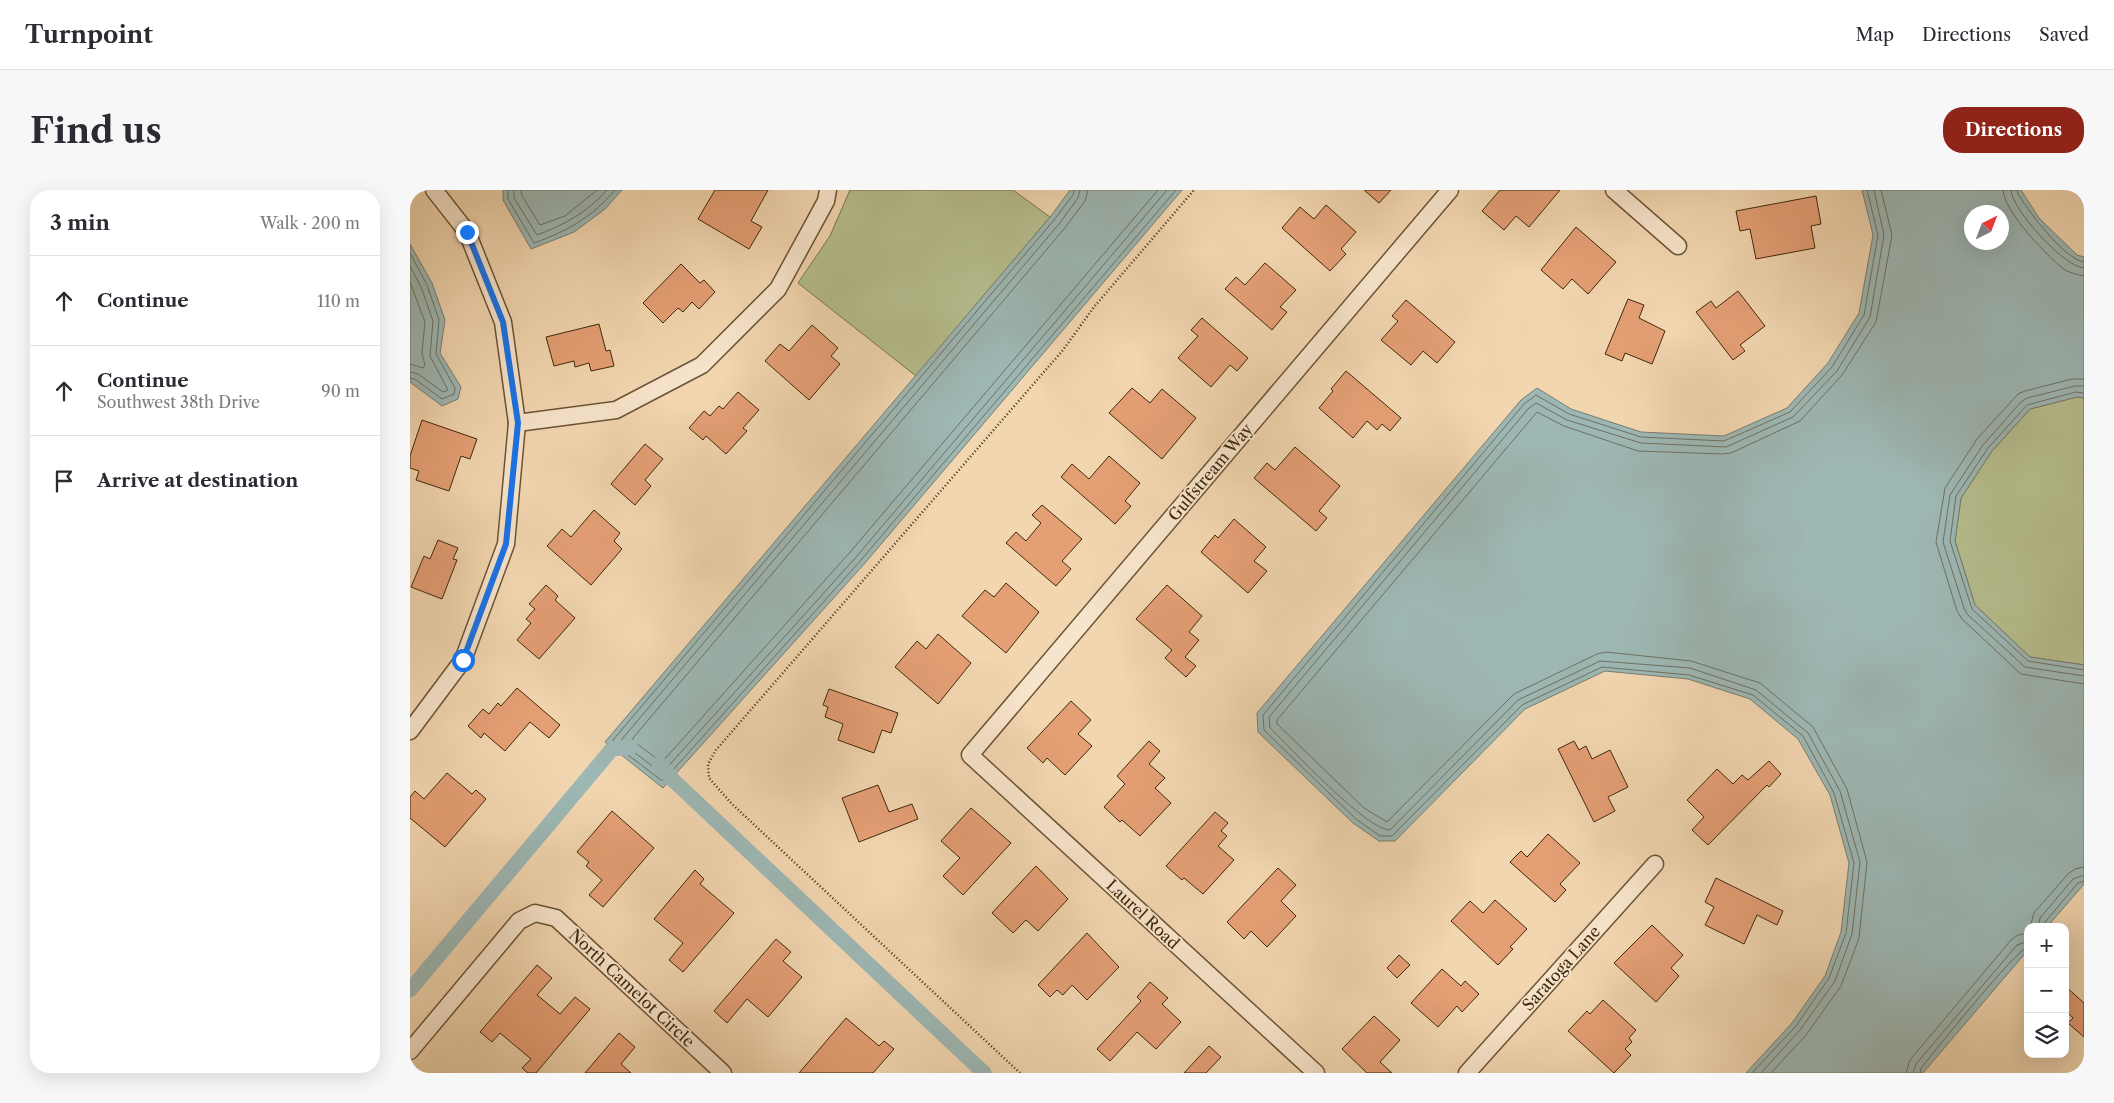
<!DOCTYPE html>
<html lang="en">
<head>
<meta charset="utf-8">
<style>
	:root { --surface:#fff; --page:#f7f7f7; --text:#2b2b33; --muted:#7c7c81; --line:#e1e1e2; --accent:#8f2418 }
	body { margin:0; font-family:"Libre Caslon Text",serif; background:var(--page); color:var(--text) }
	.controls { position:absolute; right:15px; bottom:15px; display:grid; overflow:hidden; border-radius:10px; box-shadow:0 5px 20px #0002 }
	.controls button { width:45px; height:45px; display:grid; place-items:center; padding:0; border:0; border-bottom:1px solid var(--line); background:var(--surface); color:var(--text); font:25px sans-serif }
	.compass { position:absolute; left:1554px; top:15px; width:45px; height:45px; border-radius:50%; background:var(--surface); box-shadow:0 5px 20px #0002; rotate:42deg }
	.stop { position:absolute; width:15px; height:15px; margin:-11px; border:4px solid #1a73e8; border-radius:50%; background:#fff }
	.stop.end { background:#1a73e8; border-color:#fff; box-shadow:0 1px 5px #0008 }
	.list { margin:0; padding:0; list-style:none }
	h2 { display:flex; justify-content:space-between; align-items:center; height:65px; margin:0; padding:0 20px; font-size:21px }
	h2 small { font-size:16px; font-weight:400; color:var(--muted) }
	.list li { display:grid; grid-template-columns:32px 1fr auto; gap:15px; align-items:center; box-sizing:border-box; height:90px; padding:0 20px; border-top:1px solid var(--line) }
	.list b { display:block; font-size:19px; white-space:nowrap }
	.list p { margin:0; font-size:16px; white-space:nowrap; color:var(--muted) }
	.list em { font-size:16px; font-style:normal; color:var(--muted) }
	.icon { flex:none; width:28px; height:28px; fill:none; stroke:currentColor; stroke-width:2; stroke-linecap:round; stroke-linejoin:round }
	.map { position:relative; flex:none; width:1674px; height:883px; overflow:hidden; border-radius:20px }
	header { display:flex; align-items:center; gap:30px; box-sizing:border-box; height:70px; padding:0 25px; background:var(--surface); border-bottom:1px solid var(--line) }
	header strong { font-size:24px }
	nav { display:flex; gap:28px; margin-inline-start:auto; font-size:18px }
	.intro { display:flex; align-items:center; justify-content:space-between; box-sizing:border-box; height:120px; padding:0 30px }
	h1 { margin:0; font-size:35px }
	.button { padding:12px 22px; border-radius:20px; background:var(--accent); color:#fff; font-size:18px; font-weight:700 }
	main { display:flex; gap:30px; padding:0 30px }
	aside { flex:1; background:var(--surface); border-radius:20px; box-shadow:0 5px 20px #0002 }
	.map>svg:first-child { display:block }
	.green { fill:#b6be8e; stroke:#7a744c }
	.water { fill:#9db7b4; stroke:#777e70; fill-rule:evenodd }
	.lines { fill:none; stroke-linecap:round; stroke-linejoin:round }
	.shore { stroke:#6e7060; stroke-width:1 }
	.canal { stroke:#9db7b4; stroke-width:15 }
	.building { fill:#e59f75; stroke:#3f290b }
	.minor-casing { stroke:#6c5434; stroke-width:19 }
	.path { stroke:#3f290b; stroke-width:2.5; stroke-dasharray:1 2.5; stroke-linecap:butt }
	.minor { stroke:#f7e4cc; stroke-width:16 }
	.route { stroke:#1a73e8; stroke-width:6 }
	.labels { text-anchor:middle; stroke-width:4; stroke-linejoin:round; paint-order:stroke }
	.street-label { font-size:16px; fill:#3f290b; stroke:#f7e4cc }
</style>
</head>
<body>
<header>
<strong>Turnpoint</strong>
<nav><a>Map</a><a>Directions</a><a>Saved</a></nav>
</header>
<div class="intro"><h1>Find us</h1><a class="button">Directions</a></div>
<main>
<aside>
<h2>3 min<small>Walk · 200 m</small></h2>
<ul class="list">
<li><svg class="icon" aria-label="ahead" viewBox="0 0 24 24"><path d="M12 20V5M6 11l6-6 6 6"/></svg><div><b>Continue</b></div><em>110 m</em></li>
<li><svg class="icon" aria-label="ahead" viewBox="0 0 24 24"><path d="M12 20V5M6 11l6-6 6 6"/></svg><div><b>Continue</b><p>Southwest 38th Drive</p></div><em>90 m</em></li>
<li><svg class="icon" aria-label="arrive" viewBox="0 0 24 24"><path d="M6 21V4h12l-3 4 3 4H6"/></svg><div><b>Arrive at destination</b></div></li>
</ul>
</aside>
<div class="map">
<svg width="1674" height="883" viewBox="0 0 1674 883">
	<rect width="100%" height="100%" fill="#f2d6b0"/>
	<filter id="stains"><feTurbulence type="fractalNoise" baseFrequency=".004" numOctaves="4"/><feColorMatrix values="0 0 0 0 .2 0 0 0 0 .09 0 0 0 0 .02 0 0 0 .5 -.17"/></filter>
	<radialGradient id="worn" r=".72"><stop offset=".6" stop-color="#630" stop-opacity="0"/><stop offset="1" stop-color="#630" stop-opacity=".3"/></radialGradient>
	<g class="green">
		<polygon points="440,0 603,0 640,27 506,186 388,93 420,46"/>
		<polygon points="1667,207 1674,208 1674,475 1620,467 1565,415 1545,351 1551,308 1582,261 1620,219"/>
	</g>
	<g class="water">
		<polygon points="93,0 212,0 195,19 164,42 121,59 93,10"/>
		<polygon points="660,0 772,0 455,373 253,598 195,552 640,27"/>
		<path d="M 1452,0 L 1611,0 L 1629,28 L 1667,65 L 1674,67 L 1674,208 L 1667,207 L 1620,219 L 1582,261 L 1551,308 L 1545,351 L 1565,415 L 1620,467 L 1674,475 L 1674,694 L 1637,737 L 1618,737 L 1618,760 L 1513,883 L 1336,883 L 1382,833 L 1415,786 L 1431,742 L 1439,673 L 1420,605 L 1388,549 L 1340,509 L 1278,489 L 1195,481 L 1115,519 L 985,651 L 969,651 L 943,633 L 848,542 L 847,523 L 1111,210 L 1127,198 L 1161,219 L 1231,242 L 1314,246 L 1377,218 L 1418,173 L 1449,123 L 1463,45 ZM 1592,22 L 1592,52 L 1562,52 L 1562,22 Z"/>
		<polygon points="0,54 22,93 35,130 30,163 51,197 48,209 32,216 0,192"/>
	</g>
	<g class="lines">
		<g class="shore">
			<path d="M 98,0 L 98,9 L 124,53 C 158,41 182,27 205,0"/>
			<path d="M 104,0 L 104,8 L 127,45 C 154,35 178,22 197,0"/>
			<polyline points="111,0 112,6 130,35 155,26 187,0"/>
			<polyline points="664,0 663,5 644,30 203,550 205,555 251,590 254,590 451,370 766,0"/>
			<polyline points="670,0 668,8 649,34 212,549 212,553 250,582 254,581 447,366 757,0"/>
			<polyline points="678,0 675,11 654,39 223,548 223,551 250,571 253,571 441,361 748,0"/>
			<path d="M 1593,0 C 1594,22 1638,67 1655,80 C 1661,83 1668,85 1674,86"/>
			<path d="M 1601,0 C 1602,20 1654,77 1674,78"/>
			<path d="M 1607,0 L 1608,4 C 1619,22 1654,69 1674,72"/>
			<polyline points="0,63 17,95 29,130 26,164 45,198 44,204 32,209 5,189 0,188"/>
			<polyline points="0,76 11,97 23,131 20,166 38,200 33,202 8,184 0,182"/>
			<polyline points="0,92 15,132 12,163 15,175 13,178 0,174"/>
			<polyline points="1674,189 1662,189 1615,201 1608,204 1567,249 1535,298 1526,352 1547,421 1552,429 1611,484 1674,494"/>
			<polyline points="1674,196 1665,196 1617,208 1611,212 1573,255 1540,305 1533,352 1554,418 1557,424 1615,477 1674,486"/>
			<polyline points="1674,203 1666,202 1617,215 1578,258 1546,306 1540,351 1562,419 1618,471 1674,480"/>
			<polyline points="1620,737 1624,723 1658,684 1665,679 1674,677"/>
			<polyline points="1628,737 1630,728 1663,689 1674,685"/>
			<polyline points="1634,737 1635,732 1668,693 1674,691"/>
			<polyline points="1342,883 1386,836 1419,788 1436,743 1444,673 1424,603 1393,546 1343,505 1279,485 1192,477 1112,515 982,646 970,646 946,629 854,540 853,525 1114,214 1126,205 1159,224 1231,247 1314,251 1380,222 1422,177 1454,125 1468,45 1457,0"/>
			<path d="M 1351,883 L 1390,840 L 1425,791 L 1442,744 L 1450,672 L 1430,601 L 1398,543 L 1346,500 L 1280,478 L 1190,471 L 1108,510 L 980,640 C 955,639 881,558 860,538 L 859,527 L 1118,219 L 1126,213 L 1157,230 L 1231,253 L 1316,257 L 1383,227 L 1427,181 L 1460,127 L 1474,45 L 1464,0"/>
			<polyline points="1361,883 1396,845 1431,796 1449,748 1457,672 1437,599 1403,537 1350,493 1281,471 1196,462 1187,464 1104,504 977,632 954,618 867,534 867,530 1127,222 1154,236 1228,261 1312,264 1321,263 1390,231 1432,185 1466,132 1482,45 1471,0"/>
			<polyline points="1496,883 1500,870 1601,750 1608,745 1618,743"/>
			<polyline points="1503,883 1506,874 1607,755 1618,751"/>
			<path d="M 1510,883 L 1511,878 C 1524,862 1607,758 1618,757"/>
		</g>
		<g class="canal">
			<polyline points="249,574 262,589 574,883"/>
			<polyline points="0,800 202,559 221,557"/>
		</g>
	</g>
	<g class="building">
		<polygon points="305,0 358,0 341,31 352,37 339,59 288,29"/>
		<polygon points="954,0 981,0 969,13"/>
		<polygon points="1090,0 1150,0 1119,37 1106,26 1094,40 1072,21"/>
		<polygon points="1406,6 1411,34 1401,36 1405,58 1346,69 1340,39 1330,41 1326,21"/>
		<polygon points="916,15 946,42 931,59 936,64 920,81 872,38 890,17 904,29"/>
		<polygon points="1166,37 1206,72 1178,104 1162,89 1153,99 1131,80"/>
		<polygon points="855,73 886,100 870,117 877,122 862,140 815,99 826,87 835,95"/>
		<polygon points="271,74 290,93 294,90 305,102 289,119 282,112 273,122 268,118 253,133 233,113"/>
		<polygon points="1328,101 1355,136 1330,155 1335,161 1323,170 1286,122 1301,111 1306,118"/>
		<polygon points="1218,109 1234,115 1229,128 1255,141 1242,174 1215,163 1212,171 1195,164"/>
		<polygon points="996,110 1045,152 1027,173 1013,161 1001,175 971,150 988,131 982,126"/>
		<polygon points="792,128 838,168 827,181 820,175 801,197 768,168 788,146 781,140"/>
		<polygon points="189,134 196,161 200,160 204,176 181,181 179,173 165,177 164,171 144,176 136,147"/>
		<polygon points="402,135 428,158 421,166 430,174 399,210 355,171 370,154 379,161"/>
		<polygon points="936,181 991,228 980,241 972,234 967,240 957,231 943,248 909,218 923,201 921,199"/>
		<polygon points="722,198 740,213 752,199 786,228 752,269 699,223"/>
		<polygon points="328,202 349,220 333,238 337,241 316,264 296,246 293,250 279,238 294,221 300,226 309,216 313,219"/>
		<polygon points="12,230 67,249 60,269 51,266 39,301 6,290 9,281 0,278 0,266"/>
		<polygon points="235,254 253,269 235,290 241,296 225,315 201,294"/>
		<polygon points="885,257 930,296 909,321 917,328 906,341 844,288 857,273 865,280"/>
		<polygon points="699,266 730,293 715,311 721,316 705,334 651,287 662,274 679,289"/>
		<polygon points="632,315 672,349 652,371 661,379 646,396 596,353 606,342 616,351 631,333 622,325"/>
		<polygon points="184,320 210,343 204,351 212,359 181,395 137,356 152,339 161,347"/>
		<polygon points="824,329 856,357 844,371 857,381 838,403 791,362 805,345 808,348"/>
		<polygon points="28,350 48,358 43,369 47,370 32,409 1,397 14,366 20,369"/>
		<polygon points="596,393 629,422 596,463 552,426 575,400 584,407"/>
		<polygon points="136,395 148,406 145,410 165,428 129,469 107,450 121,433 116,429 125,419 119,414"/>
		<polygon points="757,395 792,426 779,442 789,450 775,467 786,476 776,487 755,468 762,460 726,429"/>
		<polygon points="528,444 561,473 528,514 485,477 507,451 516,459"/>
		<polygon points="107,498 150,535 139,548 120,532 95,561 74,543 71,548 58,536 73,519 79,524 88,513 91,516"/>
		<polygon points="419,499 488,523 481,543 472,540 464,563 428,550 433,534 415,527 418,517 413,515"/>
		<polygon points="661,511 681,530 668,544 682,556 655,585 637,568 633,573 617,558"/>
		<polygon points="739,551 750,561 739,574 755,588 745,598 761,613 730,646 712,630 710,632 694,617 715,594 707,586"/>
		<polygon points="1164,551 1169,560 1176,556 1182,569 1200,560 1218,597 1198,607 1205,621 1184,632 1148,559"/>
		<polygon points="1359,571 1371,584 1359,597 1357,595 1298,655 1282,640 1294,627 1277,610 1307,579 1323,594 1332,585 1338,590"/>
		<polygon points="37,583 62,604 66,600 76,609 35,657 0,628 0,607 5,601 14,609"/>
		<polygon points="468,595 479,622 502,614 508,629 449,652 432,608"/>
		<polygon points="561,618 601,653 553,705 533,686 550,668 531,651"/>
		<polygon points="202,621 244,658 193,717 179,705 192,690 176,676 179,672 167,662"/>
		<polygon points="805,622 818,633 811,641 817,646 808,656 824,670 793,704 774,688 772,690 756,676"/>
		<polygon points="1138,644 1170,673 1150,694 1156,700 1145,712 1100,672 1111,661 1117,667"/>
		<polygon points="626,676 658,709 628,741 616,730 603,743 582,723"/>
		<polygon points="868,678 886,695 871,711 886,726 857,757 841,741 834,749 817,732"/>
		<polygon points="285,680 294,689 290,694 324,723 273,782 259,770 273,753 244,729"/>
		<polygon points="1306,688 1373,721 1367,735 1347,725 1334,754 1295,735 1304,717 1295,712"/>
		<polygon points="1085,710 1117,739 1100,757 1103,759 1088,775 1041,731 1060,711 1073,723"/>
		<polygon points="1242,735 1273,765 1261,778 1269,786 1246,812 1204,773"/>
		<polygon points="677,743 709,777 677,810 662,795 653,805 647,800 640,807 628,795"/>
		<polygon points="366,749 381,762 373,771 392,787 358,827 337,809 317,833 304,821"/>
		<polygon points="989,765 1000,775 987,788 977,778"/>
		<polygon points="127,775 142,788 127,805 150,824 165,807 180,819 126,883 118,883 112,878 121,869 90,843 82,852 70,842"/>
		<polygon points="1032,779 1051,796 1055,791 1069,804 1052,822 1047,816 1028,837 1001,813"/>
		<polygon points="740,792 758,808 752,814 771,832 746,859 727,842 700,871 687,859 731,811 727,807"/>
		<polygon points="1655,796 1674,813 1674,847 1658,833 1663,828 1655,820"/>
		<polygon points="1193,810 1226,840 1219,848 1222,852 1215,859 1221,865 1204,883 1158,841 1177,821 1180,824"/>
		<polygon points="964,826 990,850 970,872 982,883 957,883 932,859"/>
		<polygon points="436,828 469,856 474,851 484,859 463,883 389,883"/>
		<polygon points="209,843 225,857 211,874 221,883 175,883"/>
		<polygon points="799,856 811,867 796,883 774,883"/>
	</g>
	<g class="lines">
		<defs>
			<g id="minor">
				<polyline points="1204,0 1268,56"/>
				<polyline points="107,233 206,220 292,175 368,99 416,11 418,0"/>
				<polyline points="0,541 53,470 96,354 107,233 93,132 57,42 24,0"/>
				<polyline points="0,861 109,731 125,723 146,728 313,883"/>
				<polyline points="906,883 560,565 1040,0"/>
				<polyline points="1057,883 1245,674"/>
			</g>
		</defs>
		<use href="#minor" class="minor-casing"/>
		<polyline class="path" points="610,883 322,614 299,588 298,574 306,560 653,160 684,117 784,0"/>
		<use href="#minor" class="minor"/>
	</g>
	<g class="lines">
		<polyline class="route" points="53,470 96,354 108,233 93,132 57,42"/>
	</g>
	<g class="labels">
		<g class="street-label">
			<text transform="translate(800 282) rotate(-50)" y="6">Gulfstream Way</text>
			<text transform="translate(733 724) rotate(43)" y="6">Laurel Road</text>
			<text transform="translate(1151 778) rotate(-48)" y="6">Saratoga Lane</text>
			<text transform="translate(222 798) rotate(43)" y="6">North Camelot Circle</text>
		</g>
	</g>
	<rect width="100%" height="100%" filter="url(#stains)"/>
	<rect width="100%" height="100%" fill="url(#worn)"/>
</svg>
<div class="controls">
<button>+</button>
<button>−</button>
<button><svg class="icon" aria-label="layers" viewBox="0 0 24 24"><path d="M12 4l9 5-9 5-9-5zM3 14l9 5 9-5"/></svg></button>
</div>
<svg class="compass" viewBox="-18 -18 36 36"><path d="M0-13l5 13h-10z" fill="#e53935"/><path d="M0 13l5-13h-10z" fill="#7c7c81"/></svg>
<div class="stop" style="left:53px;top:470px"></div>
<div class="stop end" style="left:57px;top:42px"></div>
</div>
</main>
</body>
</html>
